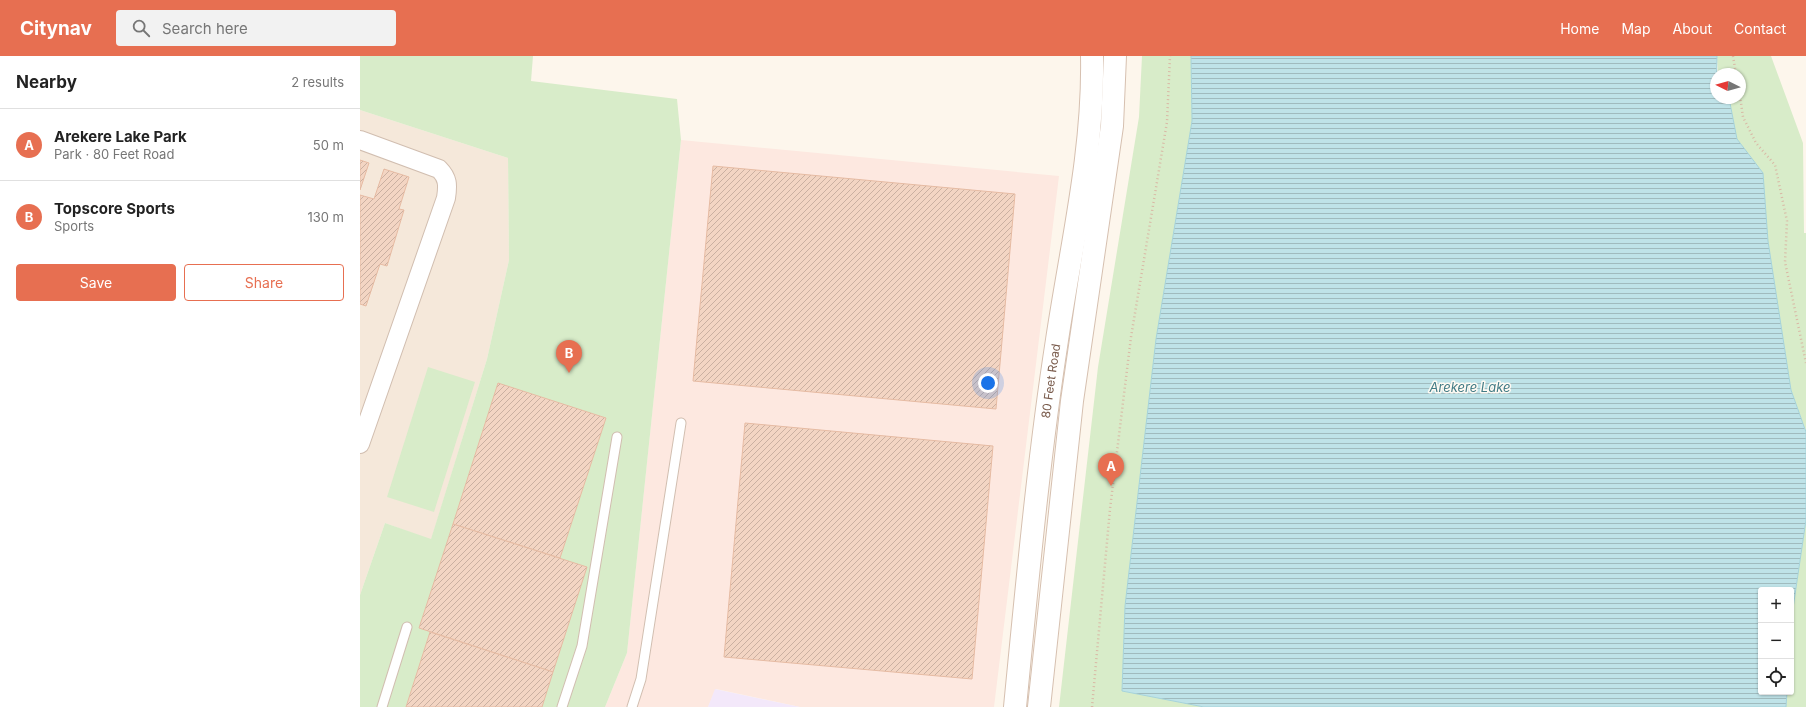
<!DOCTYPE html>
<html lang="en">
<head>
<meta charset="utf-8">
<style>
	:root { --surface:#fff; --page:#f2f2f2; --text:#222; --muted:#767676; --line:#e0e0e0; --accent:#e76f51 }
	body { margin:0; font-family:Inter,sans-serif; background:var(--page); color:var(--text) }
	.controls { position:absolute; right:12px; bottom:12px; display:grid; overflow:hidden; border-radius:4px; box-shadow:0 1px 3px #0004 }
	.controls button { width:36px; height:36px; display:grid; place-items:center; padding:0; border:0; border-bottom:1px solid var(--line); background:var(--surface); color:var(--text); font:20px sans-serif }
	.compass { position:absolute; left:1350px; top:12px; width:36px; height:36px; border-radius:50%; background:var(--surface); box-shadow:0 1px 3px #0004; rotate:275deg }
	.you { position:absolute; left:628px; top:327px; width:14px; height:14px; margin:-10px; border:3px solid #fff; border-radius:50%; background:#1a73e8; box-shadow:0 0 0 6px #1a73e833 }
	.badge { display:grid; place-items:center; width:26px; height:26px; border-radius:50%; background:var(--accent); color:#fff; font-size:13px; font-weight:700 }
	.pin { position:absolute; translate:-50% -33px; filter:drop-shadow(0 1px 2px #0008) }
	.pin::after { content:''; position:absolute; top:21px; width:14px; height:12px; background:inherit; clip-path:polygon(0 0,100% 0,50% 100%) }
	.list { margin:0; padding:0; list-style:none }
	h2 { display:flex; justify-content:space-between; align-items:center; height:52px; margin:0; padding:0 16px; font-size:17px }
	h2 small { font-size:13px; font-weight:400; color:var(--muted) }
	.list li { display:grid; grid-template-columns:26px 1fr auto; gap:12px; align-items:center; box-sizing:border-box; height:72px; padding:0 16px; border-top:1px solid var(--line) }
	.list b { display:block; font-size:15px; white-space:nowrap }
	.list p { margin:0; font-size:13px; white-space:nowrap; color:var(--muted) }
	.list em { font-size:13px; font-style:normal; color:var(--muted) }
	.actions { display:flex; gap:8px; padding:12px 16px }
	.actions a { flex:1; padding:9px 0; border:1px solid var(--accent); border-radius:4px; text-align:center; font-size:14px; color:var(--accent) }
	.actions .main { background:var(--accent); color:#fff }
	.icon { flex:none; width:22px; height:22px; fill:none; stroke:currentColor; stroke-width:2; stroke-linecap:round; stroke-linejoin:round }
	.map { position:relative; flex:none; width:1446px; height:651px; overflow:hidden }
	header { display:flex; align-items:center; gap:24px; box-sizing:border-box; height:56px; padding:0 20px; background:var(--accent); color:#fff }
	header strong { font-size:19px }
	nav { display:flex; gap:22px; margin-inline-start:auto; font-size:14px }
	.search { width:280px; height:36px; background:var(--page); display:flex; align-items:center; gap:10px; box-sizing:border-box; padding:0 14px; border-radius:4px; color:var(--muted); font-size:15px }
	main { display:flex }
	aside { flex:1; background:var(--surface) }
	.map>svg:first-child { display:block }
	.residential { fill:#f5e8da }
	.commercial { fill:#fde8e0 }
	.education { fill:#f3e8fa }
	.park { fill:#d8ecc9 }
	.water { fill:url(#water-rules); stroke:#a5d3da }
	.building { fill:url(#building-hatch); stroke:#e6bba3 }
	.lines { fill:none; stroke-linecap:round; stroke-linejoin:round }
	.service-casing { stroke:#d1beb0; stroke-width:11 }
	.minor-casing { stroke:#d1beb0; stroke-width:20 }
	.secondary-casing { stroke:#d6c0b0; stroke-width:24 }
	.path { stroke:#d9b8a5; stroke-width:2.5; stroke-dasharray:1 3; stroke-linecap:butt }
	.service { stroke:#fff; stroke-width:9 }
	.minor { stroke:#fff; stroke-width:18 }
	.secondary { stroke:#fff; stroke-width:22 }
	.labels { text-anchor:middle; stroke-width:3; stroke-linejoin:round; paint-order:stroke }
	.street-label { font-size:12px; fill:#7a5c4d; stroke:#fffaf3 }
	.water-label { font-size:13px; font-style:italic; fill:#437c86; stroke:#fffaf3 }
</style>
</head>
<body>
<header>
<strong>Citynav</strong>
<div class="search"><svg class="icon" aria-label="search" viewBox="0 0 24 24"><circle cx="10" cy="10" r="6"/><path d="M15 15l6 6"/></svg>Search here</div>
<nav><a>Home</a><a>Map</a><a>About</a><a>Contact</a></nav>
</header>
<main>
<aside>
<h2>Nearby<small>2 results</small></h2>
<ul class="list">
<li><span class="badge">A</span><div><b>Arekere Lake Park</b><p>Park · 80 Feet Road</p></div><em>50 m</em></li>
<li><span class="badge">B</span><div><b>Topscore Sports</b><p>Sports</p></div><em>130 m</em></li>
</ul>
<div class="actions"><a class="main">Save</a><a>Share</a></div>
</aside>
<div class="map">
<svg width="1446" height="651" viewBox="0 0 1446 651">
	<defs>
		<pattern id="water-rules" width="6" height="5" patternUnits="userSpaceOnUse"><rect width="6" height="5" fill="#bfe3e8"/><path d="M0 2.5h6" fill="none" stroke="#a0bbbe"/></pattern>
		<pattern id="building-hatch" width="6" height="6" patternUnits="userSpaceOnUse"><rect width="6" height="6" fill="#f3d5c3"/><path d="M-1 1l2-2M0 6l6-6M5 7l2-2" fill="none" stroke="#cab0a1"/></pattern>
	</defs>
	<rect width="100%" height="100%" fill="#fdf6ec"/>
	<polygon class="residential" points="0,54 148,102 149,204 127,303 71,484 25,467 0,539"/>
	<polygon class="commercial" points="321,84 699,120 634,651 440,651 356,633 348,651 245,651 267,597"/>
	<polygon class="education" points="355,633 440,651 348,651"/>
	<g class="park">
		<polygon points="0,0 173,0 171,25 317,43 321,84 267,597 245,651 0,651 0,539 25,467 71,483 127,303 149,204 148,102 0,54"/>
		<polygon points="782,0 831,0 832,65 796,283 765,550 762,635 844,651 699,651 738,311 779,61"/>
		<polygon points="1357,0 1411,0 1443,87 1444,177 1446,177 1446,376 1431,334 1408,185 1403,117 1377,83 1369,42 1380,42 1380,18 1358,18"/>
		<polygon points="68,311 115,326 74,456 27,441"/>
		<polygon points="1446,464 1446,651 1426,651 1427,636 1431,636 1431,566"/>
	</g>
	<polygon class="water" points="831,0 1357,0 1356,42 1369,42 1377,83 1403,117 1408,185 1431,334 1446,376 1446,464 1431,566 1431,534 1401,534 1401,636 1427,636 1426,651 844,651 762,635 765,550 796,283 832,65"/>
	<g class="building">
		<polygon points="0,104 9,107 0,134"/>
		<polygon points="353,110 655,138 636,353 333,325"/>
		<polygon points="24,113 49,121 39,153 44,154 27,210 20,208 6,250 0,248 0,139 14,143"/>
		<polygon points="138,327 246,362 200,502 93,468"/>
		<polygon points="385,367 633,390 612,623 364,601"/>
		<polygon points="93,468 227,511 193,616 59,572"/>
		<polygon points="70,576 193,616 182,651 46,651"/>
	</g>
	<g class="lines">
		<defs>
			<g id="service">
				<polyline points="22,651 47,571"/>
				<polyline points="202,651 222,590 257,381"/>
				<polyline points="272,651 281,623 321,367"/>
			</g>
			<path id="minor" d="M 0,84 L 79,113 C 88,122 88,129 86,142 L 0,388"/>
			<g id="secondary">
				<path id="s1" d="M 655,651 C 667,529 678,406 697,284 C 711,190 734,96 732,0"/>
				<polyline points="679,651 712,345 752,70 755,0"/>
			</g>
		</defs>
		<use href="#service" class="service-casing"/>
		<use href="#minor" class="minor-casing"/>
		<use href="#secondary" class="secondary-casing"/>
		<g class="path">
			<polyline points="1373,0 1376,18"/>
			<polyline points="1380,40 1383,61 1396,87 1415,109 1427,165 1425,206 1446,307"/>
			<polyline points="732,651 750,453 771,281 807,66 810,0"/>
		</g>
		<use href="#service" class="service"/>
		<use href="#minor" class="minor"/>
		<use href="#secondary" class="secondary"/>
	</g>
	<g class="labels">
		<g class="street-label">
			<text dy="4" stroke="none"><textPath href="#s1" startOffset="328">80 Feet Road</textPath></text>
		</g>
		<g class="water-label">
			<text x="1110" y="336">Arekere Lake</text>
		</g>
	</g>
</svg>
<div class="controls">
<button>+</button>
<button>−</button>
<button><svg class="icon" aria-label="locate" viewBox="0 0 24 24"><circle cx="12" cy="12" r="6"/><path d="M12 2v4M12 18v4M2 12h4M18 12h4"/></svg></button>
</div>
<svg class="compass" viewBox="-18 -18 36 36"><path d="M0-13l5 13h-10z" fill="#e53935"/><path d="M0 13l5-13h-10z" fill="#767676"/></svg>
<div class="you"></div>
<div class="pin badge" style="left:751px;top:430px">A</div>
<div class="pin badge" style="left:209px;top:317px">B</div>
</div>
</main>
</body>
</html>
